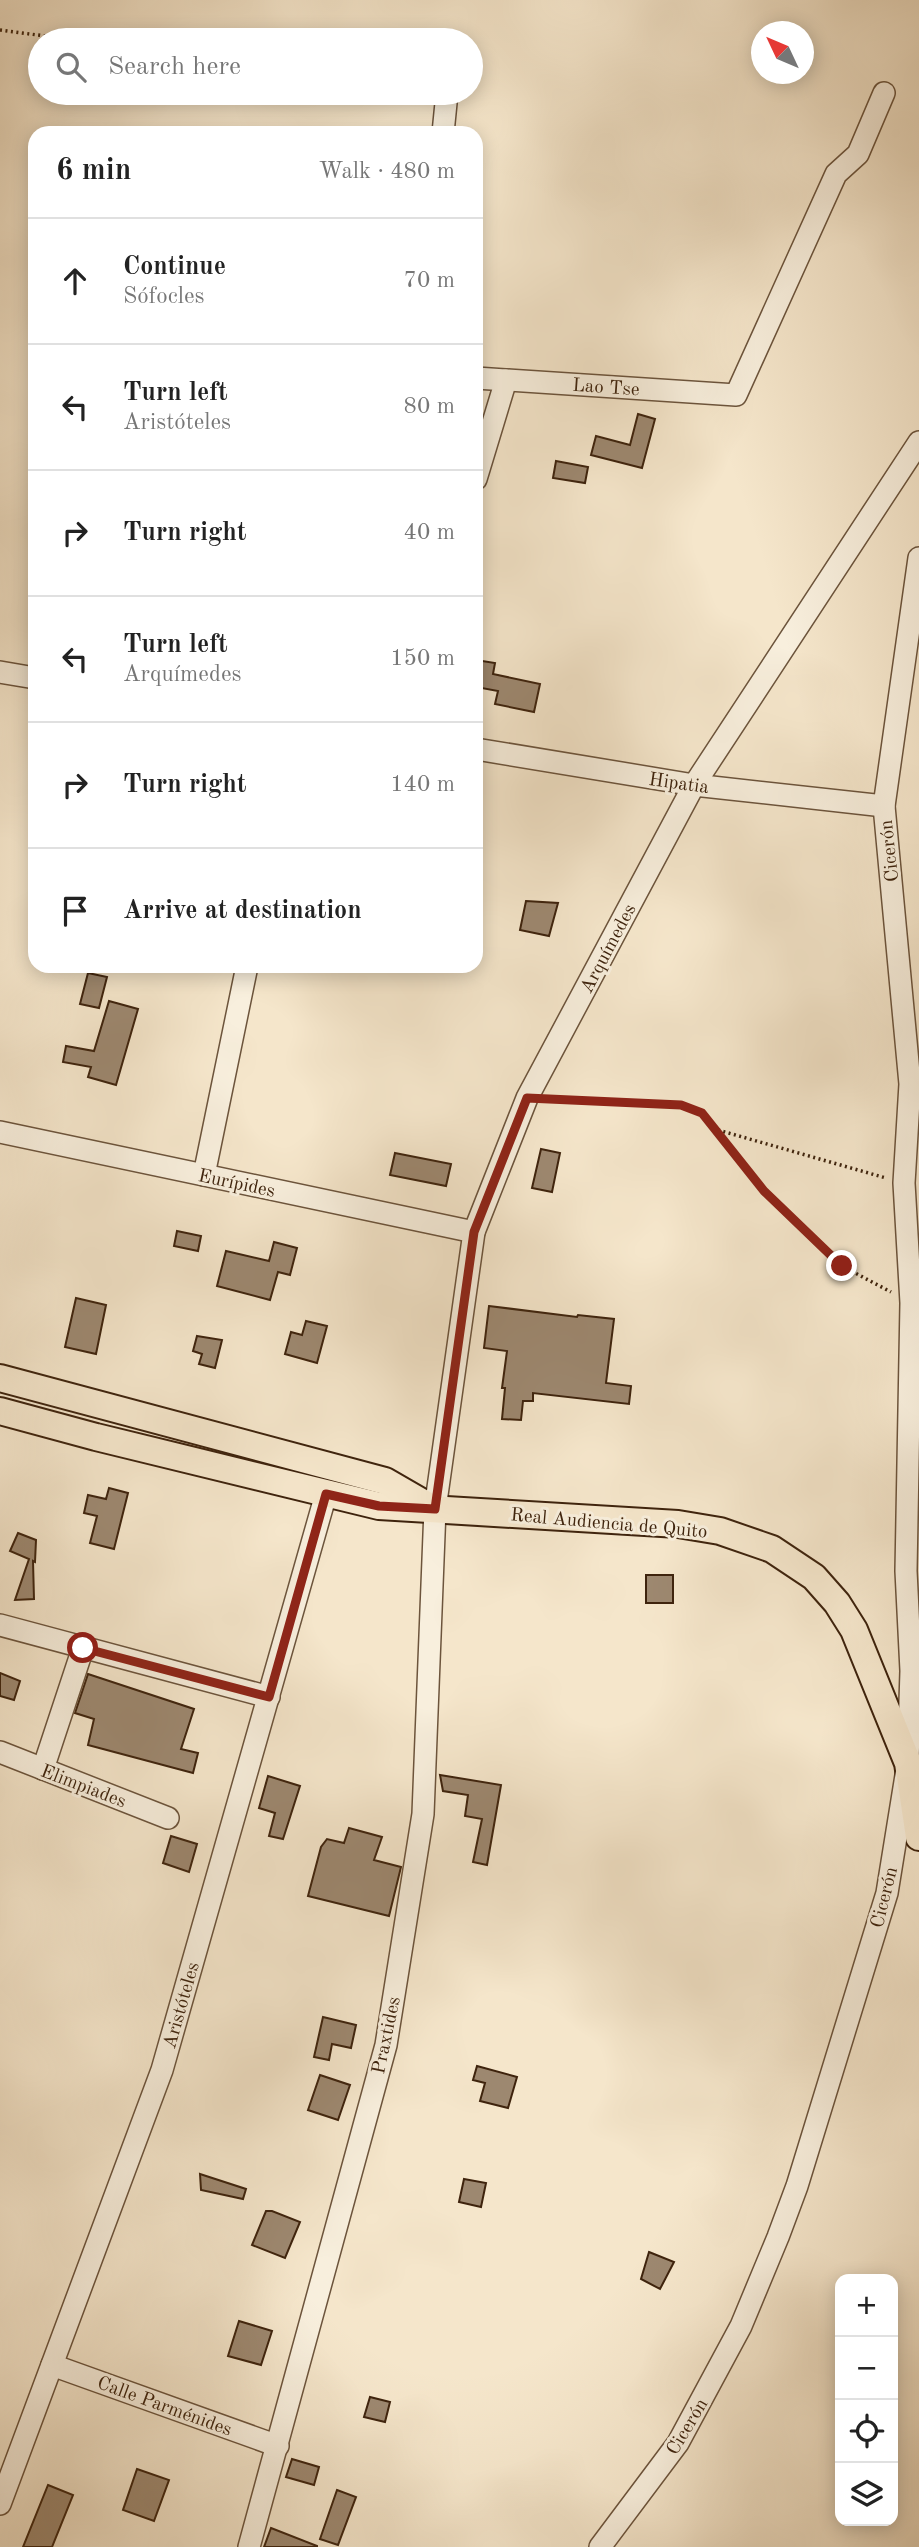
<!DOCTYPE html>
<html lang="en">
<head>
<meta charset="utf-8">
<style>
	:root { --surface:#fff; --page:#f2f2f2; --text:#222; --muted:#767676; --line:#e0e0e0 }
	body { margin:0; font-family:"Old Standard TT",serif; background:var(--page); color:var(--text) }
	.controls { position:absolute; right:21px; bottom:21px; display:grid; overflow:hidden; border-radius:14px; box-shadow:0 4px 18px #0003 }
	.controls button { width:63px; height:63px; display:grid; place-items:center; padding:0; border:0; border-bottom:2px solid var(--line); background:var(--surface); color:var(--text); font:35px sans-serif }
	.compass { position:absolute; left:751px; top:21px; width:63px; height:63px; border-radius:50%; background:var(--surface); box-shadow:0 4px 18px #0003; rotate:314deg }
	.stop { position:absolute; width:21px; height:21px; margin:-16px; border:5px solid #8f2418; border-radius:50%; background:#fff }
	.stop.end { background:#8f2418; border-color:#fff; box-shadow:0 2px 7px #0008 }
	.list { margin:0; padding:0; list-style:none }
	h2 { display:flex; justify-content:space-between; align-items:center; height:91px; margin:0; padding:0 28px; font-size:30px }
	h2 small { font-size:23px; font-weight:400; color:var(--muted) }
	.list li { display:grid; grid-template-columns:46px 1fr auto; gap:21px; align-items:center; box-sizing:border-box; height:126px; padding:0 28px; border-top:2px solid var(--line) }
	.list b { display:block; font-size:26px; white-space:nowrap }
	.list p { margin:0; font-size:23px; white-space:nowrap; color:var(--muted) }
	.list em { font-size:23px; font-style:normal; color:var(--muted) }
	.icon { flex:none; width:38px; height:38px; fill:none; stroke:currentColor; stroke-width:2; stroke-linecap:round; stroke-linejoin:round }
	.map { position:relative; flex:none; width:919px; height:2547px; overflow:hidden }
	.search { position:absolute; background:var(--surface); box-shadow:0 4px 18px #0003; left:28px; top:28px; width:455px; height:77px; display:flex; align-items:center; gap:18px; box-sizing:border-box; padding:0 24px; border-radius:38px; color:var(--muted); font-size:26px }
	.panel { position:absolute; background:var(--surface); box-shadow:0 4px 18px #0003; left:28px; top:126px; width:455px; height:847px; border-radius:21px }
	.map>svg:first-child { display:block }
	.building { fill:#9d8870; stroke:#3e230d; stroke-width:2 }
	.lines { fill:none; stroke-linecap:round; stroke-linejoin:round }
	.minor-casing { stroke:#6c543c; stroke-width:24 }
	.major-casing { stroke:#3e230d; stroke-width:30 }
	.path { stroke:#3e230d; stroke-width:3.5; stroke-dasharray:2 3.5; stroke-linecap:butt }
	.minor { stroke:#f8efdd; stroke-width:21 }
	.major { stroke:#f5e6cb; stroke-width:26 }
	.route { stroke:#8f2418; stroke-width:9 }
	.labels { text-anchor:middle; stroke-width:6; stroke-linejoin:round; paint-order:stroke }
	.street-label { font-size:19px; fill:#3e230d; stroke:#f8efdd }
</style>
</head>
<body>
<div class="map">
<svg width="919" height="2547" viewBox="0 0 919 2547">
	<rect width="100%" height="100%" fill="#f5e6cb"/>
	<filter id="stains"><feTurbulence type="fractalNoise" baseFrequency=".00286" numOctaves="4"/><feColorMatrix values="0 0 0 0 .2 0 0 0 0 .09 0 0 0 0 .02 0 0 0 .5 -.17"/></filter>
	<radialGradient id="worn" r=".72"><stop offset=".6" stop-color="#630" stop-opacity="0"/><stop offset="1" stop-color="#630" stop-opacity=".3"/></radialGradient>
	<g class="building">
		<polygon points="638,414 655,419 642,468 591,455 596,436 630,445"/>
		<polygon points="556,461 588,467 585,483 553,478"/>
		<polygon points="476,660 495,663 493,674 540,684 534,712 495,704 498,691 476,687"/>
		<polygon points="526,901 558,903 549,936 520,930"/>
		<polygon points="88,973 107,977 99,1008 80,1004"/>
		<polygon points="109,1001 138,1009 116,1085 88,1077 91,1067 63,1062 66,1046 94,1051"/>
		<polygon points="541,1149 560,1153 552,1192 532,1188"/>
		<polygon points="395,1153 451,1164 446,1186 390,1175"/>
		<polygon points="177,1231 201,1236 198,1251 174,1246"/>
		<polygon points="274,1242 297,1248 290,1275 278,1272 270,1300 217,1286 226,1251 269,1261"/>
		<polygon points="76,1298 106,1305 96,1354 65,1347"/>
		<polygon points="489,1306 577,1317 578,1315 614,1319 606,1383 631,1386 629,1404 533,1393 533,1401 523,1401 521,1420 502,1419 505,1388 502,1388 507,1351 484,1348"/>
		<polygon points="306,1321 327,1326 317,1363 285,1354 291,1332 302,1335"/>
		<polygon points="197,1336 222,1340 215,1368 199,1364 202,1354 193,1351"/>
		<polygon points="109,1488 128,1493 114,1549 90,1543 97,1516 84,1513 88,1495 106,1499"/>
		<polygon points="18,1533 36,1540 35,1562 33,1561 34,1599 15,1600 29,1559 10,1551"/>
		<rect x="646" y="1575" width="27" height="28"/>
		<polygon points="0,1673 20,1681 14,1700 0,1696"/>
		<polygon points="88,1674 194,1709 181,1749 198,1753 193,1773 88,1745 94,1719 75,1713"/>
		<polygon points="440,1775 501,1785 487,1865 473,1862 482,1819 465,1816 468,1795 443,1791"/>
		<polygon points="268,1776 300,1786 283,1839 269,1836 275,1813 259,1808"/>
		<polygon points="349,1828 382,1837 374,1860 401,1867 389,1916 308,1896 321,1847 327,1839 344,1843"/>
		<polygon points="171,1836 197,1844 189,1872 163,1863"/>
		<polygon points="323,2017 356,2025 351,2048 332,2044 329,2060 314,2057"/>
		<polygon points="477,2066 517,2077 508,2108 480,2101 485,2083 473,2080"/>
		<polygon points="320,2075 350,2085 338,2120 308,2110"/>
		<polygon points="200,2174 246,2189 243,2199 201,2190"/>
		<polygon points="464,2179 486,2183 481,2207 459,2202"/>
		<polygon points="266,2211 272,2211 300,2222 285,2258 252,2245"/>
		<polygon points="649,2252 674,2262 660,2289 641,2279"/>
		<polygon points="239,2321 272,2331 261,2365 228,2356"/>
		<polygon points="370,2397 390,2402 385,2422 364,2417"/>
		<polygon points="292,2459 319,2467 314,2485 286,2477"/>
		<polygon points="137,2469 169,2480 154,2521 123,2510"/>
		<polygon points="48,2485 73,2495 52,2547 23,2547"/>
		<polygon points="337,2490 356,2497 338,2545 320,2539"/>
		<polygon points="271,2528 317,2546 317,2547 264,2547"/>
	</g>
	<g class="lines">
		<defs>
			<g id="minor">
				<polyline points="443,133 447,93"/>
				<polyline points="476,378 736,395 836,174 858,154 884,93"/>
				<polyline points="476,479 506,380"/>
				<polyline points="0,672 35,678"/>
				<polyline points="476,749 694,785 884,806"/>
				<polyline points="0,1132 474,1232"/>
				<polyline points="204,1175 247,966"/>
				<polyline points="0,1625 269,1697"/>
				<polyline points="0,1752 168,1818"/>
				<polyline points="43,1769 83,1648"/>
				<polyline points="52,2365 278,2446"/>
				<polyline points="0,2504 162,2070 326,1494"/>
				<polyline points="249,2547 386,2045 423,1814 435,1509 474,1232 527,1098 694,785 919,442"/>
				<polyline points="600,2547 678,2443 741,2326 778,2237 797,2186 887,1893 908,1763 911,1671 906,1571 911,1303 904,1183 910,1084 884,806 919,558"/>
			</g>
			<g id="major">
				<polyline points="0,1378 385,1481 430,1507"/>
				<polyline points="0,1411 96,1437 379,1506 678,1524 720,1531 772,1549 814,1577 837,1603 854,1630 908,1763 919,1837"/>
			</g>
		</defs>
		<use href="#minor" class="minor-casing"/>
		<use href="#major" class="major-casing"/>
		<g class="path">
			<polyline points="0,30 75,40"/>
			<polyline points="548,1099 681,1105 702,1113 764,1191 842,1266 891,1292"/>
			<polyline points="718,1130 886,1178"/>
		</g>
		<use href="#minor" class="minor"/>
		<use href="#major" class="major"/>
	</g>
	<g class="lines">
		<polyline class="route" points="83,1648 269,1697 326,1494 379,1506 435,1509 474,1232 527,1098 681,1105 702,1113 764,1191 842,1266"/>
	</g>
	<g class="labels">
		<g class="street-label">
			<text transform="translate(606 386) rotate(4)" y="7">Lao Tse</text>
			<text transform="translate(679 782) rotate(8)" y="7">Hipatia</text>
			<text transform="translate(888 851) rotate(-96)" y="7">Cicerón</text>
			<text transform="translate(607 948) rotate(-62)" y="7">Arquímedes</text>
			<text transform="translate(237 1182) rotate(12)" y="7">Eurípides</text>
			<text transform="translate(609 1522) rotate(5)" y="7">Real Audiencia de Quito</text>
			<text transform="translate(84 1785) rotate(21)" y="7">Elimpiades</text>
			<text transform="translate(883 1897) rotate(-76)" y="7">Cicerón</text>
			<text transform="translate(180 2005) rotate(-74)" y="7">Aristóteles</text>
			<text transform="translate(385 2035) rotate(-78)" y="7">Praxtides</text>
			<text transform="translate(165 2405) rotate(20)" y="7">Calle Parménides</text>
			<text transform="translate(686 2426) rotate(-59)" y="7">Cicerón</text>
		</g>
	</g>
	<rect width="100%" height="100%" filter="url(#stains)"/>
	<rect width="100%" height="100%" fill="url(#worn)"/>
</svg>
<div class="controls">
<button>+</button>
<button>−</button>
<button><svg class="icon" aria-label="locate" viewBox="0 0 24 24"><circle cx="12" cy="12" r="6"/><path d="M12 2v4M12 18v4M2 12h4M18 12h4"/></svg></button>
<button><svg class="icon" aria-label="layers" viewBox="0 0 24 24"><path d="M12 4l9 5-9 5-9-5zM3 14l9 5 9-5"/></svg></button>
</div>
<svg class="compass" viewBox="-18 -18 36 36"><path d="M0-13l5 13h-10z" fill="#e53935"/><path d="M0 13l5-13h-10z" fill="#767676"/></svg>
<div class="stop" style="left:83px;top:1648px"></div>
<div class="stop end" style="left:842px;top:1266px"></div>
<div class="search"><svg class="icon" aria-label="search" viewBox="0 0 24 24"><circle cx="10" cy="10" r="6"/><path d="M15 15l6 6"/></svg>Search here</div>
<section class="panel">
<h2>6 min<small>Walk · 480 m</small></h2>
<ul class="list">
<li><svg class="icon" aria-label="ahead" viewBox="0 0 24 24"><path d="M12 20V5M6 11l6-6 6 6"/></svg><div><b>Continue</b><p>Sófocles</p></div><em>70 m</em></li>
<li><svg class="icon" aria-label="left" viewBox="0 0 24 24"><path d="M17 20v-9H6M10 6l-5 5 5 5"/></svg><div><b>Turn left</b><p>Aristóteles</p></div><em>80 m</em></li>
<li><svg class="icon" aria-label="right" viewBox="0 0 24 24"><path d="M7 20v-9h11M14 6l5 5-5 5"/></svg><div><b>Turn right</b></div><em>40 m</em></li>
<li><svg class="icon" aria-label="left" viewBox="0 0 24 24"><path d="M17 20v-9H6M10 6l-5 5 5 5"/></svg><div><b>Turn left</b><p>Arquímedes</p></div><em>150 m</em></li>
<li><svg class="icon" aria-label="right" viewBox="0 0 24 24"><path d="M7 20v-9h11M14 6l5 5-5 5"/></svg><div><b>Turn right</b></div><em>140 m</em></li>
<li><svg class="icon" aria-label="arrive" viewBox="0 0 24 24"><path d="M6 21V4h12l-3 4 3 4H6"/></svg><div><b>Arrive at destination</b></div></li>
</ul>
</section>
</div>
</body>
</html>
